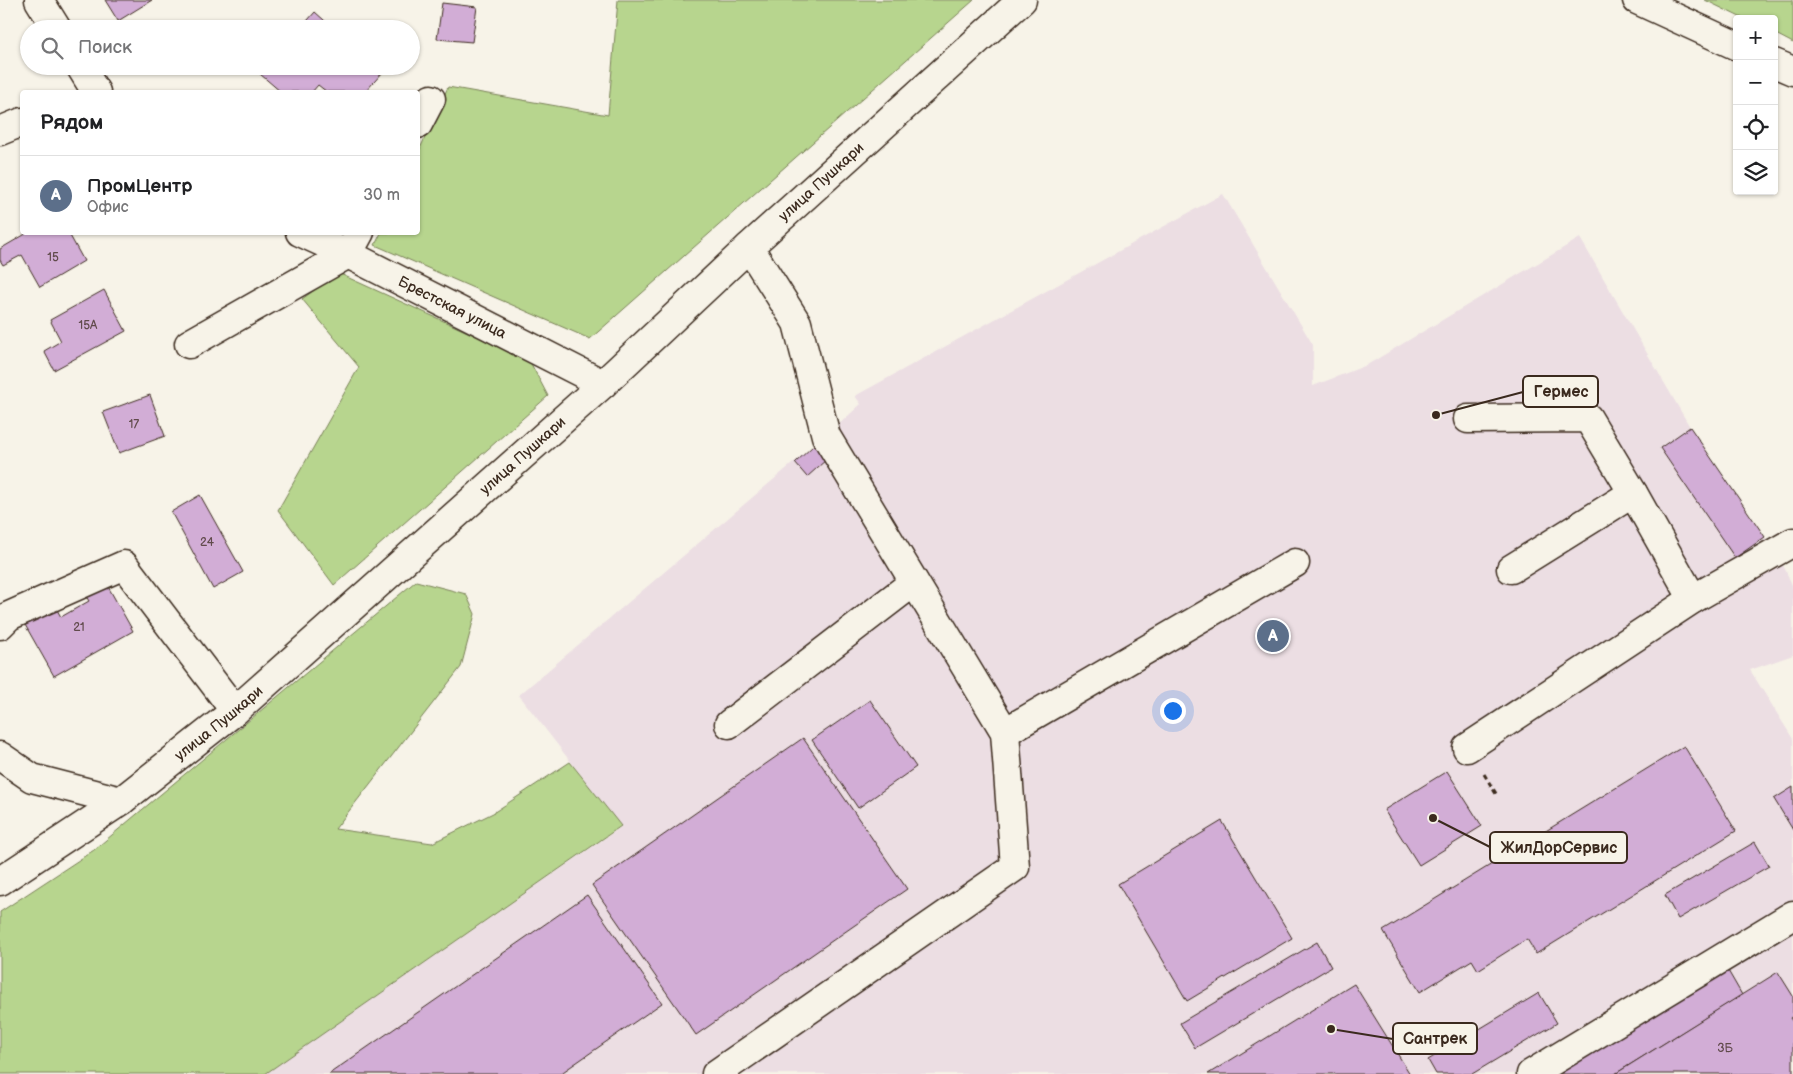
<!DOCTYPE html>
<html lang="ru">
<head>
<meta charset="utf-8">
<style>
	:root { --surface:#fff; --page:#f2f2f2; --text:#202124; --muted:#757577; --line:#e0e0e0; --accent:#db2777 }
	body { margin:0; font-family:"Balsamiq Sans",sans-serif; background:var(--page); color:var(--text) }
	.controls { position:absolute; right:15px; top:15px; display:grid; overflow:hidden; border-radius:5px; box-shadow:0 1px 4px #0004 }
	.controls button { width:45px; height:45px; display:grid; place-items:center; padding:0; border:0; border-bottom:1px solid var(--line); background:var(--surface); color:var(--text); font:25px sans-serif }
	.you { position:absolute; left:1172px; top:710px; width:18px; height:18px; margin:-12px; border:4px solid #fff; border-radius:50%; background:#1a73e8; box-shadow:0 0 0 8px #1a73e833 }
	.badge { display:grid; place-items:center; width:32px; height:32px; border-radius:50%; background:var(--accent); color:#fff; font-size:16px; font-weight:700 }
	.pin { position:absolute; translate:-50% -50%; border:2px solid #fff; box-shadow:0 1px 5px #0006 }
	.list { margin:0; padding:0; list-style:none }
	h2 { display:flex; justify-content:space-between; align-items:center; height:65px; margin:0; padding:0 20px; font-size:21px }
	h2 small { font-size:16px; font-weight:400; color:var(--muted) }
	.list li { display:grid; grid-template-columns:32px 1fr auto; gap:15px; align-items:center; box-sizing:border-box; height:80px; padding:0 20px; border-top:1px solid var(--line) }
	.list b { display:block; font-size:19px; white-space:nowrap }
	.list p { margin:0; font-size:16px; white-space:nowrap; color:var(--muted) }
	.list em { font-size:16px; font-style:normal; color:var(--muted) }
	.icon { flex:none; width:28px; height:28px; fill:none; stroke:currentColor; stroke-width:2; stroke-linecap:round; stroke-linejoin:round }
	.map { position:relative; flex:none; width:1793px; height:1074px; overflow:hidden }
	.search { position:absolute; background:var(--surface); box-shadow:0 1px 4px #0004; left:20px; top:20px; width:400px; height:55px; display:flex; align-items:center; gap:12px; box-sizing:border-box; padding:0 18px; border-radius:28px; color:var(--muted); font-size:19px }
	.panel { position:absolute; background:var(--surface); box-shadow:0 1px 4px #0004; left:20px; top:90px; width:400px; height:145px; border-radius:5px }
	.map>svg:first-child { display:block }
	.built { fill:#ecdee3 }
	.green { fill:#b7d58e; stroke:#798056 }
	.building { fill:#d2add6; stroke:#3b2a1e }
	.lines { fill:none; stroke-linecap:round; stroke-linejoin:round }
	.minor-casing { stroke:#3b2a1e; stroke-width:31 }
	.path { stroke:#3b2a1e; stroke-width:3; stroke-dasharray:5 4; stroke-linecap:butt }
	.minor { stroke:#f7f3e8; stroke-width:28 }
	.labels { text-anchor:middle; stroke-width:4; stroke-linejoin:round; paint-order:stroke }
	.number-label { font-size:12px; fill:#614b4c }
	.street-label { font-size:15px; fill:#3b2a1e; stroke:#f7f3e8 }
	.leader { fill:none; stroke:#3b2a1e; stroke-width:2 }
	.callout-dot { fill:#3b2a1e; stroke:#f7f3e8; stroke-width:2 }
	.callout { fill:#f7f3e8; stroke:#3b2a1e; stroke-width:2 }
	.callout-label { font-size:16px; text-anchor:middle; font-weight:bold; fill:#3b2a1e }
</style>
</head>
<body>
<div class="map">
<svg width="1793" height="1074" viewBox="0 0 1793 1074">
	<rect width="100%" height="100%" fill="#f7f3e8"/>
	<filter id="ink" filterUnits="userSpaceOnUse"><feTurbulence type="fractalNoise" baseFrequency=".02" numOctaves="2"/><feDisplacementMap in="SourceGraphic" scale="10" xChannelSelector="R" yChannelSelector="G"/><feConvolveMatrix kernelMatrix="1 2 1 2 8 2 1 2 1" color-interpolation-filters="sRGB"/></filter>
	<g filter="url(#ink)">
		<polygon class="built" points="1223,194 1313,345 1313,386 1367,365 1580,238 1690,427 1765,537 1785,569 1793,587 1793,655 1750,670 1793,739 1793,1074 265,1074 621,827 519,695 838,425 861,404 855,396"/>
		<g class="green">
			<polygon points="618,0 974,0 590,339 375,245 381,233 418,232 418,153 448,87 608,115"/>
			<polygon points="1705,0 1793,0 1793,43 1774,33 1774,19 1744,19"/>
			<polygon points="338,273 529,360 548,396 334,585 278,510 359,367 302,299"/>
			<polygon points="416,581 466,594 475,614 461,667 335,829 432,843 493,813 570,762 621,826 265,1074 0,1074 0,912 94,850"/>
		</g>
		<g class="building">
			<polygon points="105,0 152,0 118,21"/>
			<polygon points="442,3 477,7 472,42 437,39"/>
			<polygon points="315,12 334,29 300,29"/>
			<polygon points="267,66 376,66 383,72 365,92 327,92 318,85 312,92 281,92 260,74"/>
			<polygon points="29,232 68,232 84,261 40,287 22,255 3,265 0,260 0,249"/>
			<polygon points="104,290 126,331 54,370 44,351 61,341 50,320"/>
			<polygon points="150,395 165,436 119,453 103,412"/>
			<polygon points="1690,427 1765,537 1735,558 1660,448"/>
			<polygon points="814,445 827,459 807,477 795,463"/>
			<polygon points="200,495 243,572 213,589 171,512"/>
			<polygon points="106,583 133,631 54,676 24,623 55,606 61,617 89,601 85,595"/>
			<polygon points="870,700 916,767 858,808 812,740"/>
			<polygon points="803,738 907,889 696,1035 592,885"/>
			<polygon points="1684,746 1736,831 1536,954 1527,939 1478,970 1472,960 1420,992 1383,931"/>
			<polygon points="1447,771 1482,826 1419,865 1384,810"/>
			<polygon points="1793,787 1793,830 1774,799"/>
			<polygon points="1222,821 1292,938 1187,1001 1118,884"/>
			<polygon points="1755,842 1769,866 1678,919 1665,895"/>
			<polygon points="587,895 662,1003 560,1074 329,1074"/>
			<polygon points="1317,942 1331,967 1195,1048 1180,1023"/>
			<polygon points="1727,969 1742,995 1615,1074 1559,1074"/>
			<polygon points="1778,972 1793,996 1793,1016 1790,1018 1793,1022 1793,1074 1615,1074"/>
			<polygon points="1354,984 1410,1074 1208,1074"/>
			<polygon points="1539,993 1557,1023 1472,1074 1436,1074 1428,1060"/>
		</g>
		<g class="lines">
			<defs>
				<g id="minor">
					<polyline points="39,0 57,29"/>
					<polyline points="1637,0 1737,46"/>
					<polyline points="1774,63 1793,71"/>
					<polyline points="80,66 96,92"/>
					<polyline points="418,124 431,99"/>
					<polyline points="0,131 22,122"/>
					<path id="s1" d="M 300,232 L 348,254 L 603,384"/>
					<polyline points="189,344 348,254 360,232"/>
					<polyline points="1468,419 1588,418 1633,493"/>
					<polyline points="1511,569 1633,493 1693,599 1793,542"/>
					<polyline points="0,625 9,616 124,565 235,711"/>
					<polyline points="729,724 914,582"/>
					<polyline points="1005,732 1295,563"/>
					<polyline points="1467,748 1693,599"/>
					<polyline points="0,756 32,778 121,801"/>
					<path id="s2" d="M 0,881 L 121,801 L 235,711 L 603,384 L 749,247 L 1022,0"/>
					<polyline points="716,1074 1015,867 1005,732 826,436 797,323 749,247"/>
					<polyline points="1531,1074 1793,915"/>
				</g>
			</defs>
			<use href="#minor" class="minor-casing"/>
			<polyline class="path" points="1484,774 1498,797"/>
			<use href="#minor" class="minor"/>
		</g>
	</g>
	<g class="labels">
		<g class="number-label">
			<text x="53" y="261">15</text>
			<text x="88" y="329">15А</text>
			<text x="134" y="428">17</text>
			<text x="207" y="546">24</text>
			<text x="79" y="631">21</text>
			<text x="1725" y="1052">3Б</text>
		</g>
		<g class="street-label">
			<text dy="5" stroke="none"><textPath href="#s2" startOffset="1080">улица Пушкари</textPath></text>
			<text dy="5" stroke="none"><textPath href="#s1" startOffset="170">Брестская улица</textPath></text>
			<text dy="5" stroke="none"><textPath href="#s2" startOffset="675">улица Пушкари</textPath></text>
			<text dy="5" stroke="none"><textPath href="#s2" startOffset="270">улица Пушкари</textPath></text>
		</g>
	</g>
	<path class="leader" d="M1436 415L1523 392M1433 818L1490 847M1331 1029L1393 1039"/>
	<g class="callout-dot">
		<circle cx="1436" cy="415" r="5"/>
		<circle cx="1433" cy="818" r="5"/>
		<circle cx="1331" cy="1029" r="5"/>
	</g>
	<g class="callout">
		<rect x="1523" y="376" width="75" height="31" rx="5"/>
		<rect x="1490" y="832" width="137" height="31" rx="5"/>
		<rect x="1393" y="1023" width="84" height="31" rx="5"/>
	</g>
	<g class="callout-label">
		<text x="1561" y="397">Гермес</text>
		<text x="1559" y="853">ЖилДорСервис</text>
		<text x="1435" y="1044">Сантрек</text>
	</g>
</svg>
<div class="controls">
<button>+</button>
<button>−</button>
<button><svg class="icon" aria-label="locate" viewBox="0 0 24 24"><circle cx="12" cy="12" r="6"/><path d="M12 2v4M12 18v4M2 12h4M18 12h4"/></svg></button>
<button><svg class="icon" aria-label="layers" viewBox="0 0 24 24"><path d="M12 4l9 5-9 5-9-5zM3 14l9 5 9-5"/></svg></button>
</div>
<div class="you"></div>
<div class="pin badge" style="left:1273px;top:636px;background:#5c6f8a">A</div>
<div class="search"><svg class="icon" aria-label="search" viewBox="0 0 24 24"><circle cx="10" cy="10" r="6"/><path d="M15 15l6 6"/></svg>Поиск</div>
<section class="panel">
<h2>Рядом<small></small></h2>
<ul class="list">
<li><span class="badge" style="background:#5c6f8a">A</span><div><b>ПромЦентр</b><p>Офис</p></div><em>30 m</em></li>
</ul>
</section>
</div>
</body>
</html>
